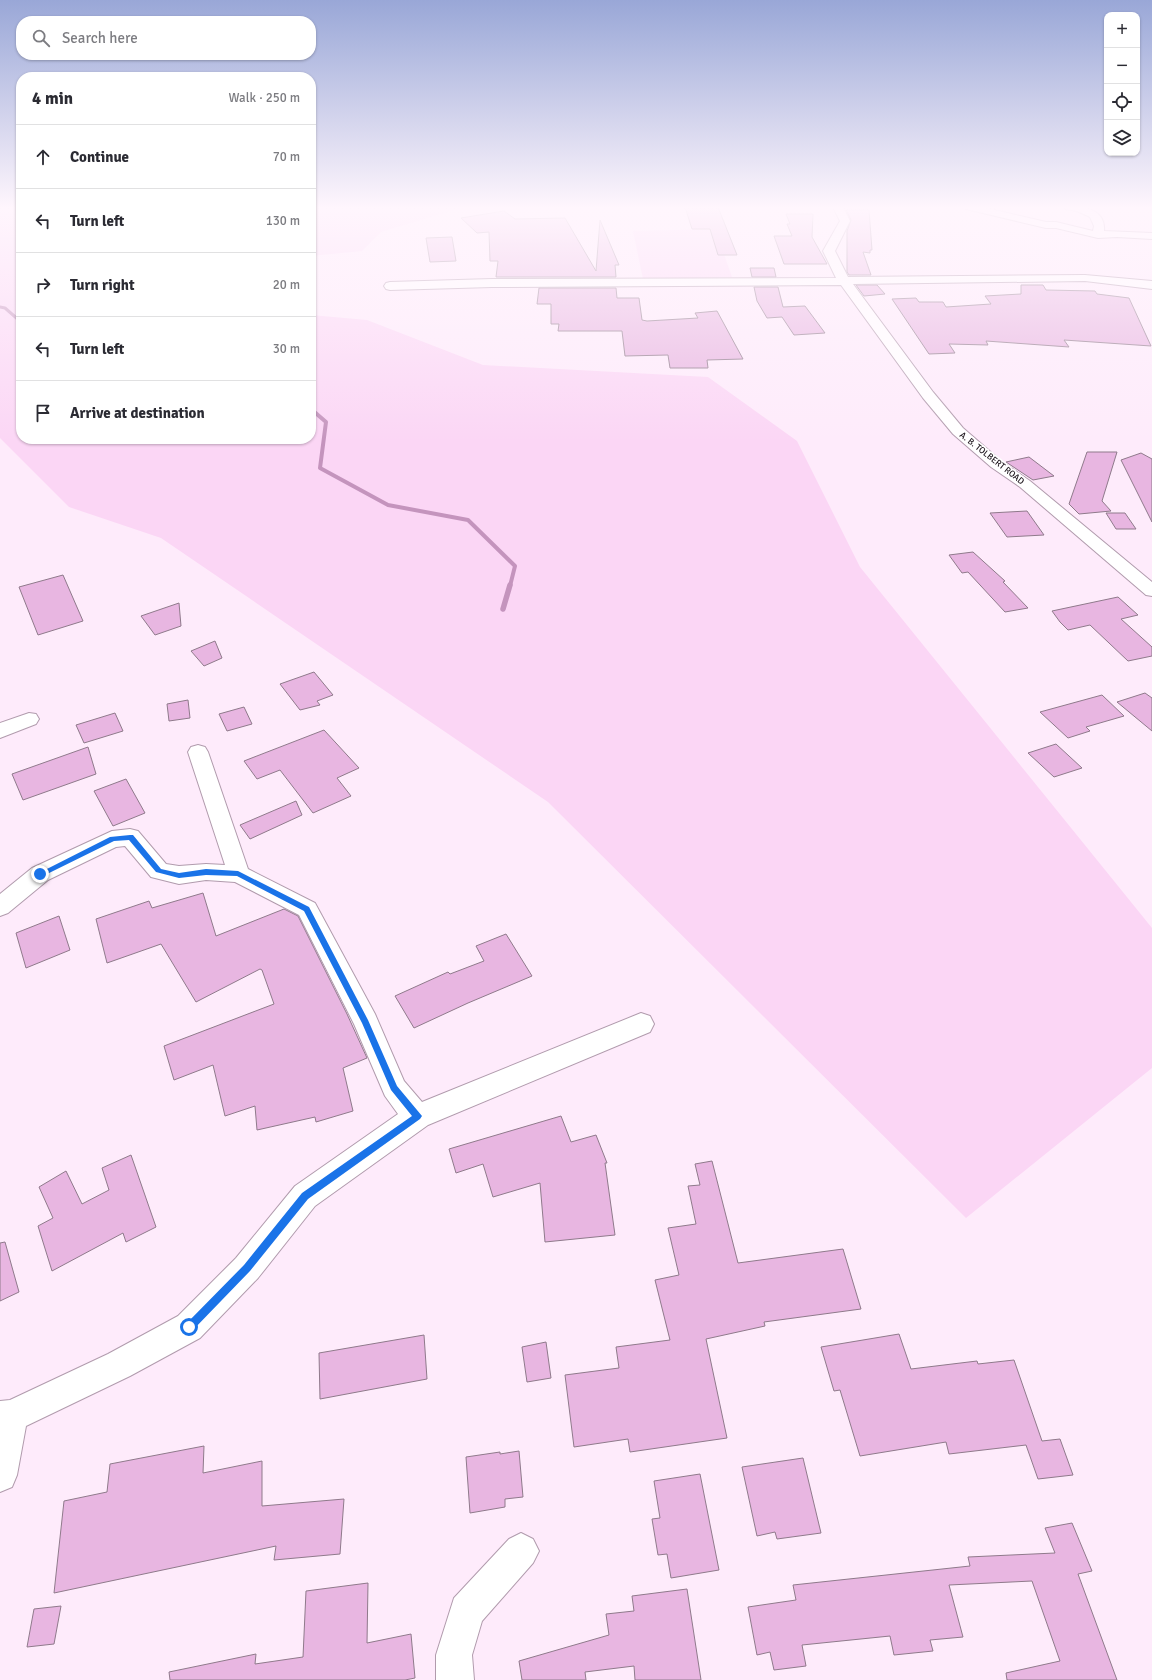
<!DOCTYPE html>
<html lang="en">
<head>
<meta charset="utf-8">
<style>
	:root { --surface:#fff; --page:#f2f2f3; --text:#2b2b33; --muted:#7c7c81; --line:#e1e1e2 }
	body { margin:0; font-family:Signika,sans-serif; background:var(--page); color:var(--text) }
	.controls { position:absolute; right:12px; top:12px; display:grid; overflow:hidden; border-radius:8px; box-shadow:0 1px 3px #0004 }
	.controls button { width:36px; height:36px; display:grid; place-items:center; padding:0; border:0; border-bottom:1px solid var(--line); background:var(--surface); color:var(--text); font:20px sans-serif }
	.stop { position:absolute; width:12px; height:12px; margin:-9px; border:3px solid #1a73e8; border-radius:50%; background:#fff }
	.stop.end { background:#1a73e8; border-color:#fff; box-shadow:0 1px 4px #0008 }
	.list { margin:0; padding:0; list-style:none }
	h2 { display:flex; justify-content:space-between; align-items:center; height:52px; margin:0; padding:0 16px; font-size:17px }
	h2 small { font-size:13px; font-weight:400; color:var(--muted) }
	.list li { display:grid; grid-template-columns:26px 1fr auto; gap:12px; align-items:center; box-sizing:border-box; height:64px; padding:0 16px; border-top:1px solid var(--line) }
	.list b { display:block; font-size:15px; white-space:nowrap }
	.list em { font-size:13px; font-style:normal; color:var(--muted) }
	.icon { flex:none; width:22px; height:22px; fill:none; stroke:currentColor; stroke-width:2; stroke-linecap:round; stroke-linejoin:round }
	.map { position:relative; flex:none; width:1152px; height:1680px; overflow:hidden }
	.search { position:absolute; background:var(--surface); box-shadow:0 1px 3px #0004; left:16px; top:16px; width:300px; height:44px; display:flex; align-items:center; gap:10px; box-sizing:border-box; padding:0 14px; border-radius:16px; color:var(--muted); font-size:15px }
	.panel { position:absolute; background:var(--surface); box-shadow:0 1px 3px #0004; left:16px; top:72px; width:300px; height:372px; border-radius:16px }
	.map>svg:first-child { display:block }
	.green { fill:#fbd6f5 }
	.lines { fill:none; stroke-linecap:round; stroke-linejoin:round }
	.stream-far2 { stroke:#c494bd; stroke-width:3 }
	.stream-far1 { stroke:#c494bd; stroke-width:4 }
	.stream { stroke:#c494bd; stroke-width:5.5 }
	.building { fill:#e8b6e1; stroke:#8f7a8b }
	.minor-casing { stroke:#b19bad; stroke-width:2 }
	.minor { fill:#fff; fill-rule:evenodd }
	.route { fill:#1a73e8 }
	.labels { text-anchor:middle; stroke-width:3.5; stroke-linejoin:round; paint-order:stroke }
	.far-street-label { font-size:9px; fill:#1a1219; stroke:#fff }
</style>
</head>
<body>
<div class="map">
<svg width="1152" height="1680" viewBox="0 0 1152 1680">
	<rect width="100%" height="100%" fill="#feebfb"/>
	<g class="green">
		<polygon points="0,207 21,207 21,439 311,439 311,315 367,320 483,365 708,377 797,441 860,567 1152,928 1152,1068 966,1218 548,802 161,538 69,507 0,438"/>
		<polygon points="311,207 464,207 381,232 362,251 311,256"/>
		<polygon points="715,229 732,277 643,279 633,231"/>
	</g>
	<g class="lines">
		<polyline class="stream-far2" points="0,307 5,308 21,322"/>
		<polyline class="stream-far1" points="311,409 326,422 320,468 388,505 468,520 515,566 510,586"/>
		<polyline class="stream" points="503,609 510,585"/>
	</g>
	<g class="building">
		<polygon points="685,207 718,207 737,255 718,255 710,229 692,229"/>
		<polygon points="846,210 869,210 872,250 870,250 870,253 863,252 871,275 849,275 847,272 847,231 851,220"/>
		<polygon points="504,211 515,219 565,218 596,271 600,220 619,265 615,265 616,277 496,277 498,261 490,261 489,232 477,233 461,218"/>
		<polygon points="786,214 813,214 812,237 827,264 784,264 774,236 792,236 787,224 790,224"/>
		<polygon points="452,237 456,261 430,262 426,238"/>
		<polygon points="750,268 774,268 776,277 752,277"/>
		<polygon points="856,285 877,285 885,294 864,296"/>
		<polygon points="1021,285 1043,285 1046,290 1095,291 1097,294 1129,298 1151,346 1064,340 1069,347 986,341 988,345 949,344 955,353 929,354 892,299 916,298 919,302 943,302 946,307 991,304 985,296 1021,294"/>
		<polygon points="754,287 778,287 783,307 805,306 825,333 794,335 782,317 767,318 757,301"/>
		<polygon points="539,288 616,288 617,298 639,298 642,320 647,321 698,318 695,313 717,311 743,359 707,360 708,368 670,368 668,355 625,356 622,331 558,331 559,324 551,324 551,304 537,304"/>
		<polygon points="1087,452 1117,452 1102,501 1111,511 1079,514 1069,504"/>
		<polygon points="1141,453 1152,459 1152,522 1121,460"/>
		<polygon points="1029,457 1054,476 1033,480 1006,462"/>
		<polygon points="1027,511 1044,535 1007,537 990,513"/>
		<polygon points="1106,513 1125,513 1136,529 1116,529"/>
		<polygon points="973,552 1005,581 1003,582 1028,608 1005,612 968,572 962,573 949,555"/>
		<polygon points="63,575 83,621 38,635 19,587"/>
		<polygon points="1118,597 1138,615 1121,619 1152,647 1152,656 1128,661 1090,625 1068,630 1060,622 1052,611"/>
		<polygon points="179,603 181,626 155,635 141,616"/>
		<polygon points="215,641 222,658 204,666 191,651"/>
		<polygon points="314,672 333,695 317,701 320,705 300,710 280,684"/>
		<polygon points="1145,693 1152,698 1152,731 1117,702"/>
		<polygon points="1102,695 1124,716 1086,727 1090,731 1068,738 1040,712"/>
		<polygon points="188,700 190,718 169,721 167,704"/>
		<polygon points="244,707 252,724 227,731 219,714"/>
		<polygon points="115,713 123,731 84,743 76,725"/>
		<polygon points="324,730 359,768 337,778 351,796 313,813 280,770 257,779 244,761"/>
		<polygon points="1056,744 1082,768 1054,777 1028,753"/>
		<polygon points="88,747 96,774 23,800 12,774"/>
		<polygon points="126,779 145,813 113,826 94,791"/>
		<polygon points="296,801 302,815 250,839 240,825"/>
		<polygon points="203,893 216,936 284,909 298,916 347,1014 367,1058 343,1068 353,1111 316,1122 315,1117 257,1130 255,1106 225,1116 213,1065 174,1080 164,1046 274,1004 262,970 260,969 196,1002 161,944 107,963 96,919 149,901 152,908"/>
		<polygon points="59,916 70,950 26,968 16,933"/>
		<polygon points="506,934 532,976 468,1003 414,1028 395,996 448,972 450,974 484,961 476,946"/>
		<polygon points="561,1116 571,1142 596,1135 607,1163 605,1163 615,1235 545,1242 540,1183 493,1197 483,1164 456,1173 449,1149"/>
		<polygon points="131,1155 156,1227 126,1242 123,1233 52,1271 38,1226 53,1218 39,1187 66,1171 82,1204 109,1190 102,1168"/>
		<polygon points="712,1161 738,1263 843,1249 861,1309 764,1322 765,1326 706,1339 727,1438 630,1452 628,1439 574,1447 565,1375 619,1368 616,1347 670,1340 655,1280 679,1275 668,1228 696,1224 688,1186 700,1185 695,1164"/>
		<polygon points="5,1242 19,1292 0,1301 0,1243"/>
		<polygon points="899,1334 911,1369 977,1361 978,1364 1014,1360 1042,1441 1060,1439 1073,1475 1038,1479 1026,1445 949,1454 946,1442 860,1456 840,1390 834,1391 821,1347"/>
		<polygon points="424,1335 427,1379 320,1399 319,1353"/>
		<polygon points="546,1342 551,1378 527,1382 522,1347"/>
		<polygon points="204,1446 203,1473 262,1461 262,1506 344,1499 340,1554 274,1560 276,1546 54,1593 64,1501 107,1492 110,1464"/>
		<polygon points="519,1451 523,1497 505,1499 505,1507 470,1513 466,1457 500,1452 500,1454"/>
		<polygon points="803,1458 821,1533 777,1539 775,1532 757,1536 742,1467"/>
		<polygon points="700,1474 719,1570 671,1578 667,1554 658,1555 652,1519 660,1518 654,1481"/>
		<polygon points="1072,1523 1092,1571 1078,1574 1117,1680 1007,1680 1006,1673 1060,1661 1032,1581 949,1585 963,1637 930,1640 933,1651 894,1655 890,1636 802,1645 806,1666 774,1670 770,1652 757,1655 748,1607 796,1600 793,1585 970,1566 968,1557 1055,1553 1045,1528"/>
		<polygon points="368,1583 367,1643 411,1634 415,1678 405,1680 170,1680 169,1672 256,1654 255,1664 303,1657 306,1591"/>
		<polygon points="687,1589 701,1680 635,1680 634,1666 585,1672 586,1680 522,1680 519,1661 609,1635 606,1614 634,1611 632,1596"/>
		<polygon points="61,1606 54,1644 27,1647 34,1609"/>
	</g>
	<g class="lines">
		<defs>
			<g id="minor">
				<polygon points="833,207 843,207 850,221 835,251 848,277 1085,275 1152,281 1152,289 1085,281 853,284 933,392 963,428 1001,461 1030,481 1152,582 1152,596 1146,595 1020,487 991,467 953,434 923,398 841,285 492,287 390,290 386,289 384,286 386,283 390,282 492,279 836,278 823,251 840,221"/>
				<path d="M 965,207 L 982,207 L 1046,222 L 1056,222 L 1093,231 L 1094,226 L 1090,217 L 1077,211 L 1066,209 L 1065,207 C 1082,205 1106,209 1104,231 L 1152,233 L 1152,239 L 1117,237 L 1098,238 L 1056,228 L 1046,228 L 966,209 Z"/>
				<polygon points="29,713 36,714 39,719 36,724 0,738 0,723"/>
				<polygon points="198,745 205,747 208,752 248,869 315,903 375,1014 404,1081 422,1102 641,1013 650,1016 654,1024 650,1032 428,1125 315,1206 258,1278 200,1338 130,1376 26,1426 17,1475 12,1487 0,1492 0,1401 10,1400 108,1354 178,1316 236,1258 295,1186 398,1114 385,1096 354,1024 299,915 235,882 206,880 179,884 151,877 125,846 116,847 48,880 8,913 0,916 0,894 32,868 112,831 130,829 138,831 166,864 179,866 206,864 225,865 188,752 191,747"/>
				<polygon points="521,1533 533,1539 539,1551 533,1563 482,1621 472,1655 474,1680 436,1680 436,1655 454,1598 509,1539"/>
			</g>
		</defs>
		<use href="#minor" class="minor-casing"/>
		<use href="#minor" class="minor"/>
	</g>
	<linearGradient id="sky" x2="0" y2="1"><stop stop-color="#99a7d7"/><stop offset="0.47" stop-color="#fff6fd"/><stop offset="1" stop-color="#fff6fd" stop-opacity="0"/></linearGradient>
	<rect width="1152" height="442" fill="url(#sky)"/>
	<polygon class="route" points="130,835 133,835 161,869 179,873 206,869 238,871 309,907 368,1020 397,1086 422,1116 420,1119 308,1199 250,1271 192,1331 189,1332 186,1331 184,1327 186,1324 244,1265 302,1193 412,1116 391,1090 362,1023 304,911 237,876 206,875 179,878 156,872 129,840 114,841 43,876 40,877 37,874 110,837"/>
	<g class="labels">
		<g class="far-street-label">
			<text transform="translate(992 458) rotate(38)" y="3">A. B. TOLBERT ROAD</text>
		</g>
	</g>
</svg>
<div class="controls">
<button>+</button>
<button>−</button>
<button><svg class="icon" aria-label="locate" viewBox="0 0 24 24"><circle cx="12" cy="12" r="6"/><path d="M12 2v4M12 18v4M2 12h4M18 12h4"/></svg></button>
<button><svg class="icon" aria-label="layers" viewBox="0 0 24 24"><path d="M12 4l9 5-9 5-9-5zM3 14l9 5 9-5"/></svg></button>
</div>
<div class="stop" style="left:189px;top:1327px"></div>
<div class="stop end" style="left:40px;top:874px"></div>
<div class="search"><svg class="icon" aria-label="search" viewBox="0 0 24 24"><circle cx="10" cy="10" r="6"/><path d="M15 15l6 6"/></svg>Search here</div>
<section class="panel">
<h2>4 min<small>Walk · 250 m</small></h2>
<ul class="list">
<li><svg class="icon" aria-label="ahead" viewBox="0 0 24 24"><path d="M12 20V5M6 11l6-6 6 6"/></svg><div><b>Continue</b></div><em>70 m</em></li>
<li><svg class="icon" aria-label="left" viewBox="0 0 24 24"><path d="M17 20v-9H6M10 6l-5 5 5 5"/></svg><div><b>Turn left</b></div><em>130 m</em></li>
<li><svg class="icon" aria-label="right" viewBox="0 0 24 24"><path d="M7 20v-9h11M14 6l5 5-5 5"/></svg><div><b>Turn right</b></div><em>20 m</em></li>
<li><svg class="icon" aria-label="left" viewBox="0 0 24 24"><path d="M17 20v-9H6M10 6l-5 5 5 5"/></svg><div><b>Turn left</b></div><em>30 m</em></li>
<li><svg class="icon" aria-label="arrive" viewBox="0 0 24 24"><path d="M6 21V4h12l-3 4 3 4H6"/></svg><div><b>Arrive at destination</b></div></li>
</ul>
</section>
</div>
</body>
</html>
